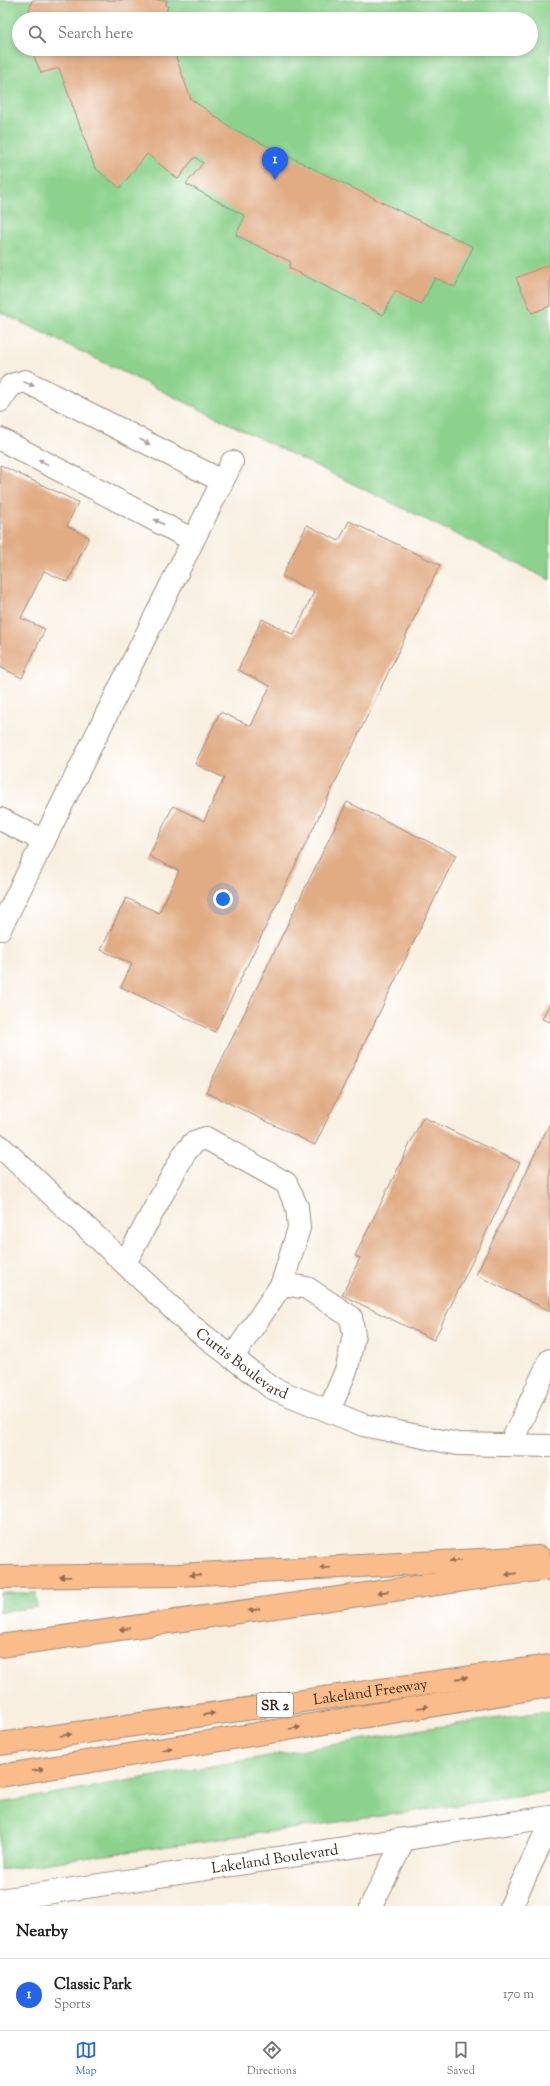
<!DOCTYPE html>
<html lang="en">
<head>
<meta charset="utf-8">
<style>
	:root { --surface:#fff; --page:#f6f6f6; --text:#222; --muted:#767676; --line:#e0e0e0; --accent:#2563eb }
	body { margin:0; font-family:"Sorts Mill Goudy",serif; background:var(--page); color:var(--text) }
	.you { position:absolute; left:223px; top:899px; width:14px; height:14px; margin:-10px; border:3px solid #fff; border-radius:50%; background:#1a73e8; box-shadow:0 0 0 6px #1a73e833 }
	.badge { display:grid; place-items:center; width:26px; height:26px; border-radius:50%; background:var(--accent); color:#fff; font-size:13px; font-weight:700 }
	.pin { position:absolute; translate:-50% -33px; filter:drop-shadow(0 1px 2px #0008) }
	.pin::after { content:''; position:absolute; top:21px; width:14px; height:12px; background:inherit; clip-path:polygon(0 0,100% 0,50% 100%) }
	.list { margin:0; padding:0; list-style:none }
	h2 { display:flex; justify-content:space-between; align-items:center; height:52px; margin:0; padding:0 16px; font-size:17px }
	h2 small { font-size:13px; font-weight:400; color:var(--muted) }
	.list li { display:grid; grid-template-columns:26px 1fr auto; gap:12px; align-items:center; box-sizing:border-box; height:72px; padding:0 16px; border-top:1px solid var(--line) }
	.list b { display:block; font-size:15px; white-space:nowrap }
	.list p { margin:0; font-size:13px; white-space:nowrap; color:var(--muted) }
	.list em { font-size:13px; font-style:normal; color:var(--muted) }
	.icon { flex:none; width:22px; height:22px; fill:none; stroke:currentColor; stroke-width:2; stroke-linecap:round; stroke-linejoin:round }
	.map { position:relative; flex:none; width:550px; height:1906px; overflow:hidden }
	.search { position:absolute; background:var(--surface); box-shadow:0 2px 6px #0003; left:12px; right:12px; top:12px; height:44px; display:flex; align-items:center; gap:10px; box-sizing:border-box; padding:0 14px; border-radius:22px; color:var(--muted); font-size:15px }
	.sheet { height:124px; background:var(--surface) }
	nav { display:flex; justify-content:space-around; align-items:center; box-sizing:border-box; height:56px; border-top:1px solid var(--line); background:var(--surface); font-size:11px; color:var(--muted) }
	nav a { display:grid; justify-items:center; gap:2px }
	nav .on { color:var(--accent) }
	.map>svg:first-child { display:block }
	.green { fill:#8cd28d; stroke:#647e56; fill-rule:evenodd }
	.building { fill:#e1ac84 }
	.lines { fill:none; stroke-linecap:round; stroke-linejoin:round }
	.minor-casing { stroke:#9a8c7f; stroke-width:24 }
	.highway-casing { stroke:#9a8c7f; stroke-width:24 }
	.minor { stroke:#fff; stroke-width:22 }
	.highway { stroke:#fabc8b; stroke-width:22 }
	.oneway { fill:#a79f9a }
	.oneway2 { fill:#916c4f }
	.labels { text-anchor:middle; stroke-width:4; stroke-linejoin:round; paint-order:stroke }
	.shield { fill:#fff; stroke:#766a62; stroke-width:1 }
	.shield-label { font-size:14px; font-weight:bold; fill:#3b2a1e }
	.street-label { font-size:15px; fill:#3b2a1e; stroke:#fff }
</style>
</head>
<body>
<div class="map">
<svg width="550" height="1906" viewBox="0 0 550 1906">
	<rect width="100%" height="100%" fill="#fff"/>
	<filter id="ink" filterUnits="userSpaceOnUse"><feTurbulence type="fractalNoise" baseFrequency=".025" numOctaves="2"/><feDisplacementMap in="SourceGraphic" scale="8" xChannelSelector="R" yChannelSelector="G"/><feConvolveMatrix kernelMatrix="1 2 1 2 8 2 1 2 1" color-interpolation-filters="sRGB"/></filter>
	<filter id="wash" filterUnits="userSpaceOnUse"><feTurbulence type="fractalNoise" baseFrequency=".012" numOctaves="4" result="noise"/><feDisplacementMap in="SourceGraphic" scale="16" xChannelSelector="R" yChannelSelector="G"/><feGaussianBlur stdDeviation="0.9" result="paint"/><feColorMatrix in="noise" values="0 0 0 0 0 0 0 0 0 0 0 0 0 0 0 0 0 1.4 0 .05"/><feComposite in="paint" operator="in"/></filter>
	<g filter="url(#wash)">
		<rect width="100%" height="100%" fill="#f8efe0"/>
		<g class="green">
			<path d="M 0,0 L 550,0 L 550,580 L 0,312 ZM 19,19 L 531,19 L 531,49 L 19,49 Z"/>
			<polygon points="0,1593 36,1593 37,1607 0,1612"/>
			<polygon points="550,1711 550,1792 0,1870 0,1803 429,1728"/>
		</g>
		<g id="blocks">
			<g class="building">
				<polygon points="32,0 167,0 166,5 168,6 165,19 27,19"/>
				<polygon points="31,49 173,49 191,99 233,129 473,247 455,287 435,278 421,304 395,291 383,315 289,268 291,262 236,235 245,216 186,184 203,163 195,157 178,179 147,154 120,188 95,168 59,68 41,73"/>
				<polygon points="550,264 550,306 532,313 516,278"/>
				<polygon points="0,465 78,502 67,526 89,537 68,582 44,571 21,618 45,629 22,678 0,667"/>
				<polygon points="349,521 440,565 215,1032 121,987 132,964 101,950 126,898 159,913 179,871 149,856 173,806 204,821 224,778 195,764 220,712 251,726 270,686 238,670 262,619 294,635 314,592 282,576 307,525 339,541"/>
				<polygon points="347,802 456,855 315,1145 206,1092"/>
				<polygon points="550,1003 550,1022 542,1019"/>
				<polygon points="423,1117 520,1163 434,1340 342,1295 360,1258 355,1256"/>
				<polygon points="550,1123 550,1311 476,1275"/>
			</g>
		</g>
	</g>
	<g filter="url(#ink)">
		<use href="#blocks" fill-opacity="0" stroke="#9a8c7f" stroke-width="1"/>
		<g class="lines">
			<defs>
				<g id="minor">
					<polyline points="0,401 11,385 25,381 222,481"/>
					<polyline points="0,439 193,540"/>
					<polyline points="0,819 44,841"/>
					<polyline points="0,929 232,462"/>
					<path id="s1" d="M 0,1146 L 189,1324 L 272,1388 L 363,1425 L 458,1444 L 550,1446"/>
					<polyline points="125,1263 184,1154 194,1142 206,1138 286,1183 297,1207 299,1228 282,1284 232,1358"/>
					<polyline points="282,1284 307,1288 351,1317 354,1335 347,1368 329,1411"/>
					<polyline points="510,1445 550,1360"/>
					<path id="s2" d="M 0,1900 L 550,1817"/>
					<polyline points="371,1906 404,1840"/>
					<polyline points="511,1906 550,1824"/>
				</g>
				<g id="highway">
					<polyline points="0,1577 178,1575 539,1557"/>
					<polyline points="0,1646 550,1568"/>
					<path id="s3" d="M 0,1744 L 550,1666"/>
					<polyline points="0,1776 550,1686"/>
				</g>
			</defs>
			<use href="#minor" class="minor-casing"/>
			<use href="#highway" class="highway-casing"/>
			<use href="#minor" class="minor"/>
			<use href="#highway" class="highway"/>
		</g>
		<defs><path id="oneway-solid" d="M-6-.8H1V-3.2L6.5 0L1 3.2V.8H-6Z"/></defs>
		<g class="oneway">
			<use href="#oneway-solid" transform="translate(29 384) rotate(22)"/>
			<use href="#oneway-solid" transform="translate(145 442) rotate(27)"/>
			<use href="#oneway-solid" transform="translate(43 462) rotate(-152)"/>
			<use href="#oneway-solid" transform="translate(159 522) rotate(-152)"/>
		</g>
		<g class="oneway2">
			<use href="#oneway-solid" transform="translate(455 1561) rotate(177)"/>
			<use href="#oneway-solid" transform="translate(325 1568) rotate(177)"/>
			<use href="#oneway-solid" transform="translate(511 1574) rotate(172)"/>
			<use href="#oneway-solid" transform="translate(195 1575) rotate(177)"/>
			<use href="#oneway-solid" transform="translate(65 1577) rotate(179)"/>
			<use href="#oneway-solid" transform="translate(383 1592) rotate(172)"/>
			<use href="#oneway-solid" transform="translate(254 1610) rotate(172)"/>
			<use href="#oneway-solid" transform="translate(125 1629) rotate(172)"/>
			<use href="#oneway-solid" transform="translate(462 1678) rotate(-8)"/>
			<use href="#oneway-solid" transform="translate(423 1707) rotate(-9)"/>
			<use href="#oneway-solid" transform="translate(209 1714) rotate(-8)"/>
			<use href="#oneway-solid" transform="translate(295 1728) rotate(-9)"/>
			<use href="#oneway-solid" transform="translate(66 1735) rotate(-8)"/>
			<use href="#oneway-solid" transform="translate(167 1749) rotate(-9)"/>
			<use href="#oneway-solid" transform="translate(38 1770) rotate(-9)"/>
		</g>
	</g>
	<g class="labels">
		<rect class="shield" x="257" y="1693" width="36" height="24" rx="3"/>
		<g class="shield-label">
			<text x="275" y="1710">SR 2</text>
		</g>
		<g class="street-label">
			<text dy="5" stroke="none"><textPath href="#s1" startOffset="326">Curtis Boulevard</textPath></text>
			<text dy="5" stroke="none"><textPath href="#s3" startOffset="374">Lakeland Freeway</textPath></text>
			<text dy="5" stroke="none"><textPath href="#s2" startOffset="278">Lakeland Boulevard</textPath></text>
		</g>
	</g>
</svg>
<div class="you"></div>
<div class="pin badge" style="left:275px;top:180px">1</div>
<div class="search"><svg class="icon" aria-label="search" viewBox="0 0 24 24"><circle cx="10" cy="10" r="6"/><path d="M15 15l6 6"/></svg>Search here</div>
</div>
<section class="sheet">
<h2>Nearby<small></small></h2>
<ul class="list">
<li><span class="badge">1</span><div><b>Classic Park</b><p>Sports</p></div><em>170 m</em></li>
</ul>
</section>
<nav>
<a class="on"><svg class="icon" aria-label="map" viewBox="0 0 24 24"><path d="M3 6l6-2 6 2 6-2v14l-6 2-6-2-6 2zM9 4v14M15 6v14"/></svg>Map</a>
<a><svg class="icon" aria-label="directions" viewBox="0 0 24 24"><path d="M12 3l9 9-9 9-9-9zM9 14v-3h6M13 9l2 2-2 2"/></svg>Directions</a>
<a><svg class="icon" aria-label="saved" viewBox="0 0 24 24"><path d="M7 4h10v16l-5-4-5 4z"/></svg>Saved</a>
</nav>
</body>
</html>
